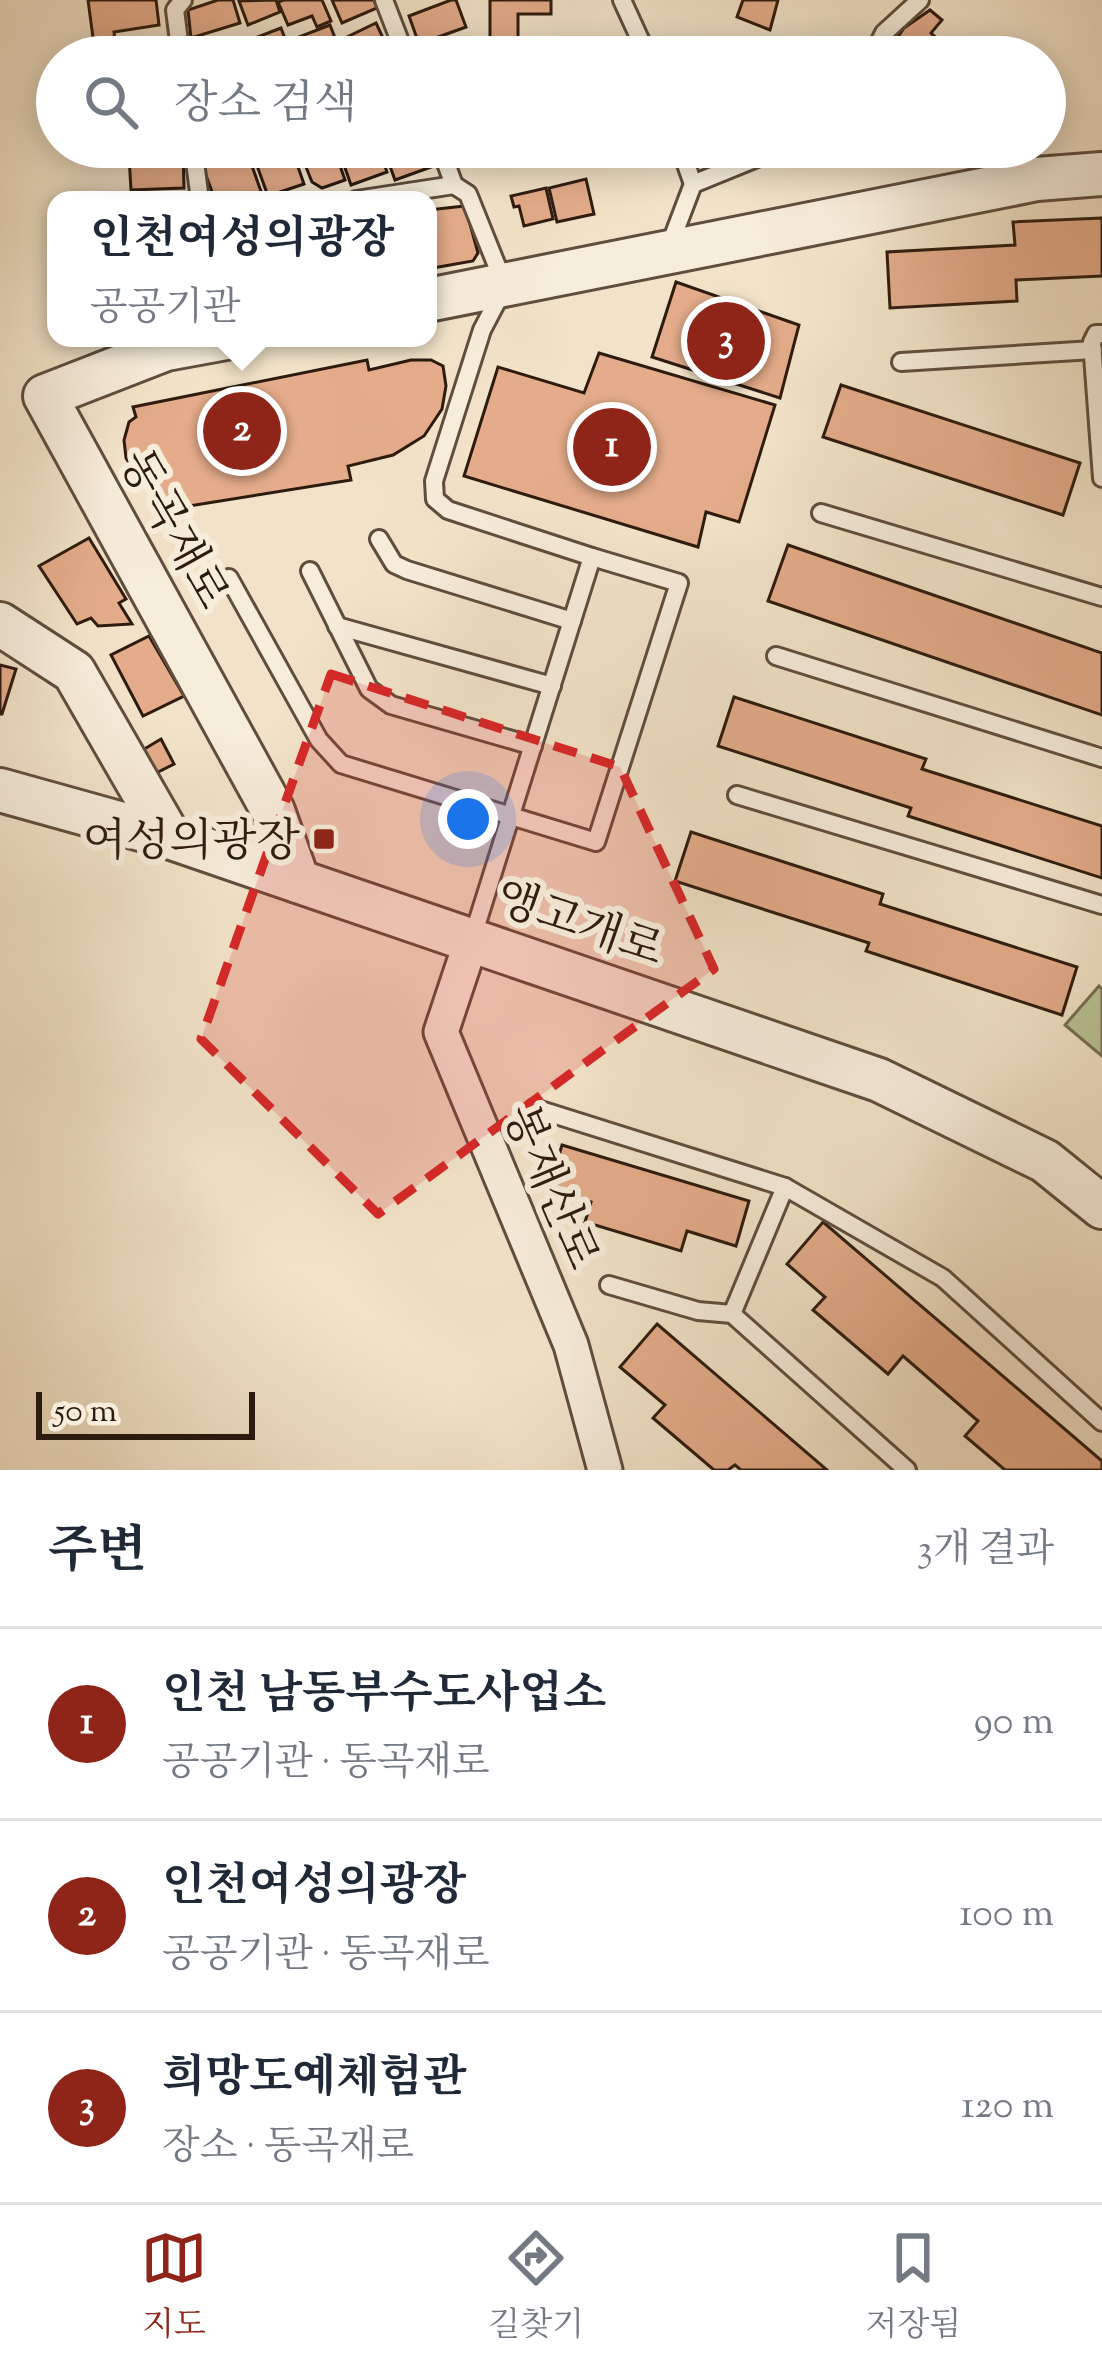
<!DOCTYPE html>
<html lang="ko">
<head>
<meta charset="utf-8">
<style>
	:root { --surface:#fff; --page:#f2f2f3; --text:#1f2937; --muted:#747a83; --line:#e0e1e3; --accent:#8f2418 }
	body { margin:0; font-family:"Sorts Mill Goudy","Noto Serif KR",serif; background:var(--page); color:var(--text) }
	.scale { position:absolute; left:36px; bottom:30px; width:219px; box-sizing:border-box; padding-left:12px; border:6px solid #2e1b0f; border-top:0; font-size:33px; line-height:42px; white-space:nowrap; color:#2e1b0f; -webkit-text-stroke:9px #f7eddb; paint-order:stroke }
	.you { position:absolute; left:468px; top:819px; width:42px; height:42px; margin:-30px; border:9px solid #fff; border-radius:50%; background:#1a73e8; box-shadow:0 0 0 18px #1a73e833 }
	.badge { display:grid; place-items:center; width:78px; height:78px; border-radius:50%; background:var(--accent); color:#fff; font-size:39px; font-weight:700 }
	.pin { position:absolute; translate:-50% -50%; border:6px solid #fff; box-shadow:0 3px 12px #0006 }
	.popup { position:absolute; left:47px; top:191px; width:390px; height:156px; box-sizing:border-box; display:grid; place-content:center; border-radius:24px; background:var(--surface); filter:drop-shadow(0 3px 9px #0005); font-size:39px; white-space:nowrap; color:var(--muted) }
	.popup b { font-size:45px; color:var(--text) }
	.popup::after { content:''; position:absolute; left:50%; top:100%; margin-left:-24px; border:24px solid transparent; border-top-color:var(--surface) }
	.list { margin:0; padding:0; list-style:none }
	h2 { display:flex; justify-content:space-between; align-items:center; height:156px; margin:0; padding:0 48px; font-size:51px }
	h2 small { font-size:39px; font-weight:400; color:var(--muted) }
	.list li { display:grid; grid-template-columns:78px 1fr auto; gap:36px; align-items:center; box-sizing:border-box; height:192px; padding:0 48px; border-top:3px solid var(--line) }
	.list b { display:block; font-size:45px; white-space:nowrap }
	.list p { margin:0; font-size:39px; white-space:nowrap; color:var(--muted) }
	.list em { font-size:39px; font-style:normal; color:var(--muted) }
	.icon { flex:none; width:66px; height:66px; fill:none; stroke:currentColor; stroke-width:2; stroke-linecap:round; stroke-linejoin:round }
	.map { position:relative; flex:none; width:1102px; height:1470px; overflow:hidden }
	.search { position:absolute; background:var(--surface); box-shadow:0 6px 30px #0003; left:36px; right:36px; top:36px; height:132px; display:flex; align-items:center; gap:30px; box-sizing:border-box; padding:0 42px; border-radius:66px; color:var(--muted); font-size:45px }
	.sheet { height:732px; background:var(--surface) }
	nav { display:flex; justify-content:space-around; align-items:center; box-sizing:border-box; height:168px; border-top:3px solid var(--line); background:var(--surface); font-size:33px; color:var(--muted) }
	nav a { display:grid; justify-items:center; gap:6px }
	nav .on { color:var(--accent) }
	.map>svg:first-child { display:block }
	.grass { fill:#b9c496; stroke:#747052; stroke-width:3 }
	.building { fill:#e4ac8a; stroke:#2e1b0f; stroke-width:3 }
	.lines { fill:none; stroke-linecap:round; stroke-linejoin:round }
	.service-casing { stroke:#5f4d3d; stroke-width:22 }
	.minor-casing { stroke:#5f4d3d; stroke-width:39 }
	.tertiary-casing { stroke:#5f4d3d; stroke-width:48 }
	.service { stroke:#f7eddb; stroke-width:16 }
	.minor { stroke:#f7eddb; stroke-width:33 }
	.tertiary { stroke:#f7eddb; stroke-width:42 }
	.marked { fill:#d62828; fill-opacity:0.2; stroke:#d62828; stroke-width:9; stroke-dasharray:24 15; stroke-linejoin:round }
	.poi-dot { fill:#8f2418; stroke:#f7eddb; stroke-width:4.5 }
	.labels { text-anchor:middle; stroke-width:12; stroke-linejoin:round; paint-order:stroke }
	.street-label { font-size:45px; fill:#2e1b0f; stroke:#f7eddb }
	.poi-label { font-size:45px; fill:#2e1b0f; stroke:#f7eddb; text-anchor:end }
</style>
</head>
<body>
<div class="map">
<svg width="1102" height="1470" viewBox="0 0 1102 1470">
	<rect width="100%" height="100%" fill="#f2e3c8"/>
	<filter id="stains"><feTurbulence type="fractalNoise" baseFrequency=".00167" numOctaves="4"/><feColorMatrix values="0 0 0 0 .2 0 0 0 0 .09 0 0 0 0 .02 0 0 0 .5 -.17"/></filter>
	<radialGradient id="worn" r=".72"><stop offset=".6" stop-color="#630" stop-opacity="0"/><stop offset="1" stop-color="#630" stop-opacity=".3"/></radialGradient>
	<polygon class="grass" points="1099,986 1102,989 1102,1056 1065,1025"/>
	<g class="building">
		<polygon points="88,0 156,0 159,25 114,32 115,41 94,45"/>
		<polygon points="218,0 233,0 240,23 191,38 188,10"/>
		<polygon points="276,0 280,12 248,25 239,1"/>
		<polygon points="284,0 322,0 331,21 317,27 312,16 288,25 278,2"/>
		<polygon points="332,0 374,0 377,8 342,23"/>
		<polygon points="451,0 456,0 466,27 419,44 409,16"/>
		<polygon points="490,0 551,0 551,14 518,14 518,46 490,46"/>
		<polygon points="743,0 778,0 770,30 737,17"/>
		<polygon points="930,10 942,20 931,33 952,52 947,57 885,56 904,28"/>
		<polygon points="376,23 392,57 352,57 343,39"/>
		<polygon points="330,25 341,53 298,57 291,40"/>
		<polygon points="281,28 292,57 253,57 247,41"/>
		<polygon points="240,38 247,57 198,57 197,53"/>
		<polygon points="458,38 464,57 422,57 419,50"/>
		<polygon points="291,147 304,184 268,196 255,160"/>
		<polygon points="378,147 387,172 351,185 338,148"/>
		<polygon points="383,147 424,147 431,167 395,180"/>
		<polygon points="451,147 515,147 458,167"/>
		<polygon points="335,151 345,180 322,188 312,182 304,162"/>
		<polygon points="247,152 263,197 215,200 203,167"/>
		<polygon points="183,153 184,188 131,190 129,156"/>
		<polygon points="586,179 594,214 557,222 549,188"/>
		<polygon points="546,188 553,219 524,226 519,206 514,207 511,196"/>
		<polygon points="465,206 478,253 473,261 433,268 428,246 428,210"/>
		<polygon points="1102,218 1102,276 1016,280 1017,301 890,308 887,252 1015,245 1013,222"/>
		<polygon points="676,282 799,325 780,398 652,357"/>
		<polygon points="599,353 775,405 739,522 706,512 698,547 464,476 498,367 584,393"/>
		<polygon points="367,360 369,370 411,360 431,360 443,366 446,386 442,409 424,436 393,455 348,466 351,480 158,511 151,484 136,474 126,458 124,440 129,422 136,417 133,407"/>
		<polygon points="841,385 1080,463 1063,515 823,437"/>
		<polygon points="89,538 126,599 119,603 132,624 98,626 91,618 77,624 39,566"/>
		<polygon points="788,545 1102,653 1102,715 768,601"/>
		<polygon points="149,636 184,696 143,716 111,655"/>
		<polygon points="0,665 16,669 2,714 0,714"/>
		<polygon points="734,697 926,759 922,769 1102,826 1102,878 908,816 911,808 718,746"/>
		<polygon points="161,739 174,764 154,774 141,751"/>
		<polygon points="691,832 883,894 880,904 1077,967 1062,1015 866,951 869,943 675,881"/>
		<polygon points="562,1145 749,1201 736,1246 687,1231 681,1251 585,1222 591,1202 549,1189"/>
		<polygon points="823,1222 1102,1461 1102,1470 1005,1470 965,1436 978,1421 903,1356 888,1374 813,1310 825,1297 787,1264"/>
		<polygon points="657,1324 827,1470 741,1470 735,1465 728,1470 714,1470 653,1418 665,1405 620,1367"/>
	</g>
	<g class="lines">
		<defs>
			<g id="service">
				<polyline points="384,0 406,57"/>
				<polyline points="622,0 648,57"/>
				<polyline points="181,57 175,10 183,0"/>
				<polyline points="872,57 884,33 920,0"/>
				<polyline points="193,147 200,200"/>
				<polyline points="440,147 454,185 468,194 505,286 482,330 434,481 435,499 448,510 592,557 472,939"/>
				<polyline points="680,147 693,184"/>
				<polyline points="356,200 454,185"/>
				<polyline points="669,247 693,184 784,147"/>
				<polyline points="1102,334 1096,334 1092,342 1102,478"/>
				<polyline points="901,362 1093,350"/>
				<polyline points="821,513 1102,597"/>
				<polyline points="379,539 394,564 407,570 572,621"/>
				<polyline points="310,571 369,689 391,705 533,746"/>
				<polyline points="229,578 319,740 341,764 596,842 679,583 592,557"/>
				<polyline points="337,626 552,686"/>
				<polyline points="776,656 1102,758"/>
				<polyline points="737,795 1102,905"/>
				<polyline points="534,1108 785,1187 943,1278 1102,1422"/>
				<polyline points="609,1285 698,1311 732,1314 907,1470"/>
				<polyline points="732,1314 785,1187"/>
			</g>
			<polyline id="minor" points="472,939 441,1032 571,1345 605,1470"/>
			<g id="tertiary">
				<polyline points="428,300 1037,179 1102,174"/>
				<polyline points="226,338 166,349 45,396 273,811 298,881"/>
				<polyline points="0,624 74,672 169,837"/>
				<polyline points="0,790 169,837 879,1080 1045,1161 1102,1207"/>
			</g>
		</defs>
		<use href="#service" class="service-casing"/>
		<use href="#minor" class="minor-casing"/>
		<use href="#tertiary" class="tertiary-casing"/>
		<use href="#service" class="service"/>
		<use href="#minor" class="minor"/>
		<use href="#tertiary" class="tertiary"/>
	</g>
	<path class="marked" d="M 331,674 L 620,767 L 714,969 L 378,1214 L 201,1039 Z"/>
	<rect class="poi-dot" x="312" y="827" width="24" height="24" rx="6"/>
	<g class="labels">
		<g class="street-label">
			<text transform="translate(176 528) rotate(61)" y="16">동곡재로</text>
			<text transform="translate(580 922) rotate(19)" y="16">앵고개로</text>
			<text transform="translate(553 1186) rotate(67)" y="16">봉재산로</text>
		</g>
		<g class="poi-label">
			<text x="300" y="855">여성의광장</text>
		</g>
	</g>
	<rect width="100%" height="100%" filter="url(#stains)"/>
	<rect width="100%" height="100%" fill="url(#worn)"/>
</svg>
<div class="scale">50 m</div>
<div class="you"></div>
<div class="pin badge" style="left:612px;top:447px">1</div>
<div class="pin badge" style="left:242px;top:431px">2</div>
<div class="popup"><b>인천여성의광장</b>공공기관</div>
<div class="pin badge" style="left:726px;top:341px">3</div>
<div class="search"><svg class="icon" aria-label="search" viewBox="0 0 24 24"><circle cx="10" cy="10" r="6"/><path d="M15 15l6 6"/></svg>장소 검색</div>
</div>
<section class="sheet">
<h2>주변<small>3개 결과</small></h2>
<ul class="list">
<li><span class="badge">1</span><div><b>인천 남동부수도사업소</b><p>공공기관 · 동곡재로</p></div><em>90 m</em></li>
<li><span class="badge">2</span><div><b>인천여성의광장</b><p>공공기관 · 동곡재로</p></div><em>100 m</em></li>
<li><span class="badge">3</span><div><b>희망도예체험관</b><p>장소 · 동곡재로</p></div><em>120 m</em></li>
</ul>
</section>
<nav>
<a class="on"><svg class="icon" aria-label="map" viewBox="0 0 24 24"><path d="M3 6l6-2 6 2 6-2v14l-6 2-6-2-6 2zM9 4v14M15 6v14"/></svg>지도</a>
<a><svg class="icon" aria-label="directions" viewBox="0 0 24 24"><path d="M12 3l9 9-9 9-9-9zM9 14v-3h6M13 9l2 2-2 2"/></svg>길찾기</a>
<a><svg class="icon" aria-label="saved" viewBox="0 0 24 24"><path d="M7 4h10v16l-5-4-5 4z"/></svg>저장됨</a>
</nav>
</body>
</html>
